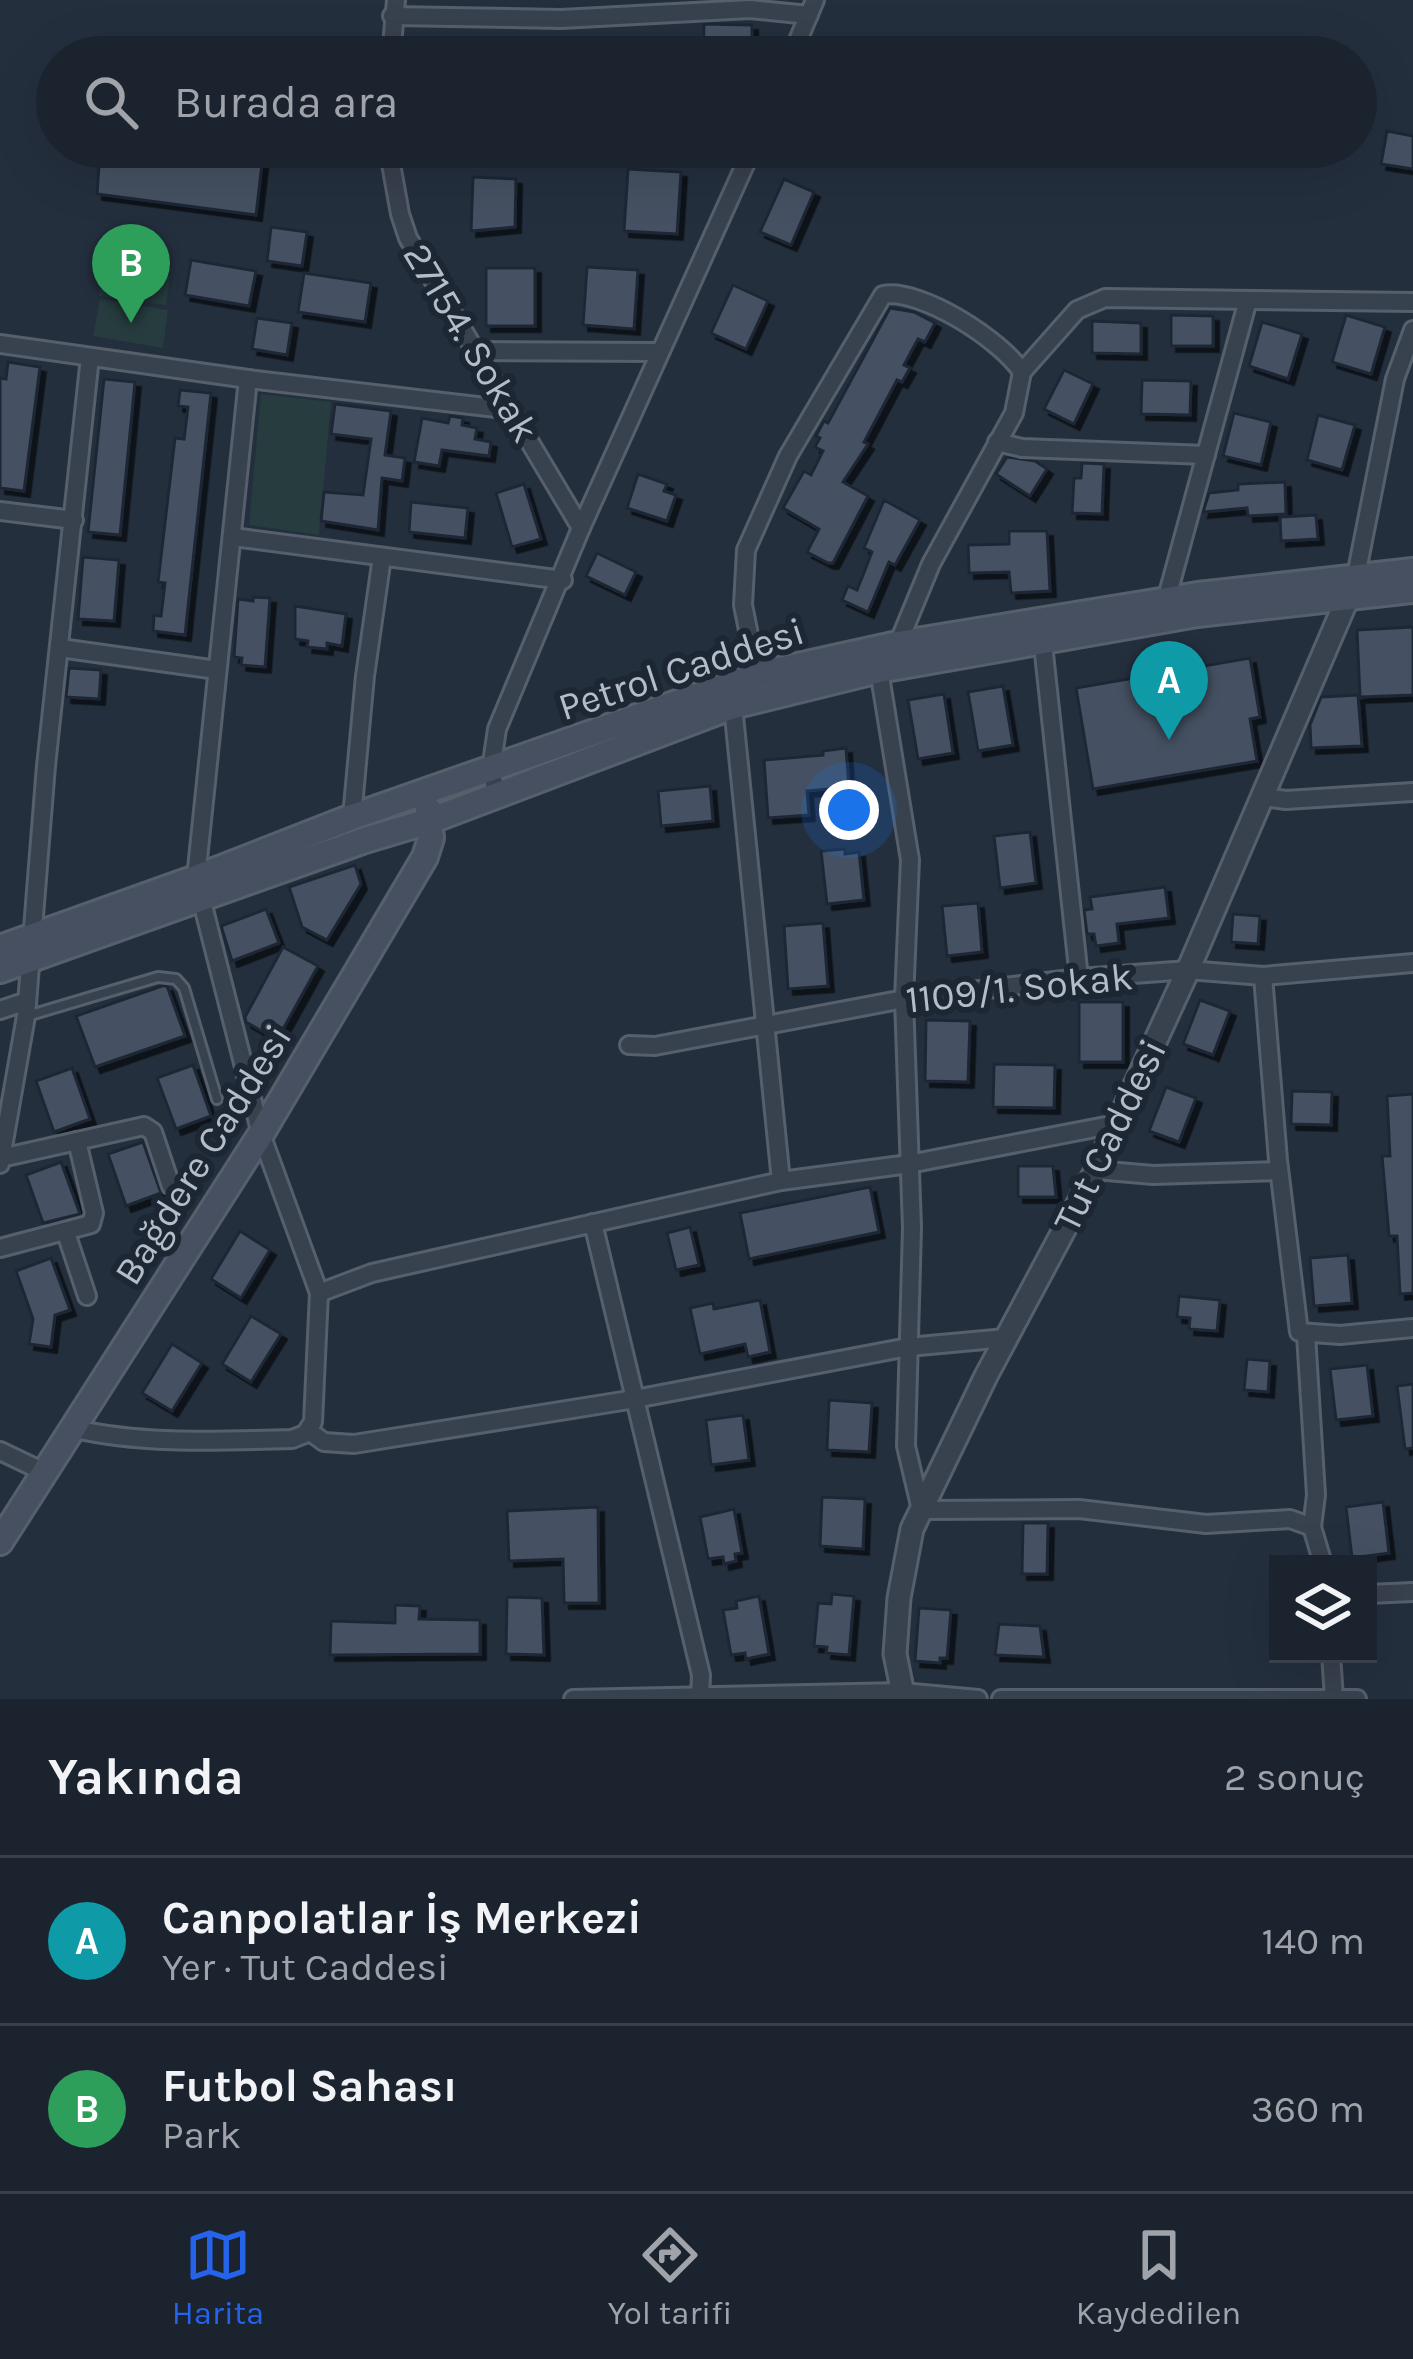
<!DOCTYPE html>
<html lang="tr">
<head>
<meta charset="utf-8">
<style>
	:root { --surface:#1b232e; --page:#242b36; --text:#f1f3f6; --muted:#a0a4aa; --line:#39404a; --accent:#2563eb }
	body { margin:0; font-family:Karla,sans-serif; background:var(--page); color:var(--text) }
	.controls { position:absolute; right:36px; bottom:36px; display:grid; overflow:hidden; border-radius:0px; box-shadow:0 12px 48px #0002 }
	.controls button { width:108px; height:108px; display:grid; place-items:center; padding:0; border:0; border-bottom:3px solid var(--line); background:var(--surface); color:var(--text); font:60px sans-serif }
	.you { position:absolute; left:849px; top:810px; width:42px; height:42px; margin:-30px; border:9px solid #fff; border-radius:50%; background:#1a73e8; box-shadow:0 0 0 18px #1a73e833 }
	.badge { display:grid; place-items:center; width:78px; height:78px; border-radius:50%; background:var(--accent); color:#fff; font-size:39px; font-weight:700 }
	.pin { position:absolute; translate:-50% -99px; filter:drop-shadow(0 3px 6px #0008) }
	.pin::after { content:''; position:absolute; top:63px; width:42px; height:36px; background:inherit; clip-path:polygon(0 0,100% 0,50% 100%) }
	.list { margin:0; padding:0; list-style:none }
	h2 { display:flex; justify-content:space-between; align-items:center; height:156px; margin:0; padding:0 48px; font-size:51px }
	h2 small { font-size:39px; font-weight:400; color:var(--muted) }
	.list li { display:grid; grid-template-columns:78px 1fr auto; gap:36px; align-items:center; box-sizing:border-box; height:168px; padding:0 48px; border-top:3px solid var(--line) }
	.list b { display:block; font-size:45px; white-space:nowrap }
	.list p { margin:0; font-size:39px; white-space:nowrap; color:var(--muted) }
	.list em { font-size:39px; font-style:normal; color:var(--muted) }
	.icon { flex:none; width:66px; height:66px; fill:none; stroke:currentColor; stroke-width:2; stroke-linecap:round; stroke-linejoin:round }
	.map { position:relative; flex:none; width:1413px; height:1699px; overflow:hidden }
	.search { position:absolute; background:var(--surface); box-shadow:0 12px 48px #0002; left:36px; right:36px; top:36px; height:132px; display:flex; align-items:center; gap:30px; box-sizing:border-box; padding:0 42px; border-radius:66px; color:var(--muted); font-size:45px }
	.sheet { height:492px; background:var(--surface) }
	nav { display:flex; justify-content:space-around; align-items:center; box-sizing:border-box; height:168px; border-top:3px solid var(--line); background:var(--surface); font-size:33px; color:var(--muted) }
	nav a { display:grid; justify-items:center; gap:6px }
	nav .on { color:var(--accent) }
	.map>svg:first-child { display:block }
	.green { fill:#263c3f }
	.building { fill:#455162; stroke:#1f2835; stroke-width:3; filter:url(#shadow) }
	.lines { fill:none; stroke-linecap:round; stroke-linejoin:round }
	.service-casing { stroke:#565f6c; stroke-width:14 }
	.minor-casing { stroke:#565f6c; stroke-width:22 }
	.tertiary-casing { stroke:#565f6c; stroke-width:27 }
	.secondary-casing { stroke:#565f6c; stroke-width:30 }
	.service { stroke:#38414e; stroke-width:8 }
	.minor { stroke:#38414e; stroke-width:16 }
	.tertiary { stroke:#38414e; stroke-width:21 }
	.secondary { stroke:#465061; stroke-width:24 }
	.labels { text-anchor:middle; stroke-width:12; stroke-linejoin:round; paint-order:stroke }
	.street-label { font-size:39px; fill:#b4bcc9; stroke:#1d2633 }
</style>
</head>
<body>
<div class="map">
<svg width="1413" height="1699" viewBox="0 0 1413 1699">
	<defs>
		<filter id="shadow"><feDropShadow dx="5.5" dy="5.5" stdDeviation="0" flood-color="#0009"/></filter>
	</defs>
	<rect width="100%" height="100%" fill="#242f3e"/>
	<g class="green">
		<polygon points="104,263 170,275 166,305 99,296"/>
		<polygon points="100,299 168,310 163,348 93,336"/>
		<polygon points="261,394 331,402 319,535 249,525"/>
	</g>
	<g class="building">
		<polygon points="704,24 752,25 752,57 703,56"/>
		<polygon points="1387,131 1413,136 1413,169 1381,164"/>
		<polygon points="137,147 264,147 256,215 97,194 100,150 136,153"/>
		<polygon points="628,169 681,172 677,234 624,231"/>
		<polygon points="473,177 516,179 515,227 471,231"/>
		<polygon points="784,179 814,192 791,245 760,232"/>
		<polygon points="271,227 307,232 302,266 267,261"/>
		<polygon points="191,260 256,271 249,306 185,295"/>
		<polygon points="587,267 638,270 634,329 583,325"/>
		<rect x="486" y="268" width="49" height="58"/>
		<polygon points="304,273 371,283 365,322 298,312"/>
		<polygon points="733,285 768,301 746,349 711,333"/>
		<polygon points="890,308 914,312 935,323 925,342 918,339 904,365 910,368 902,382 897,380 864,442 868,444 843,482 868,496 833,563 828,563 807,552 819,529 783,508 804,471 811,475 823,451 815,447 820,438 816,436 824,421 828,423"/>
		<polygon points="1171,315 1213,316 1213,346 1171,346"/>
		<polygon points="1346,315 1385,327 1371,374 1332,362"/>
		<polygon points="257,318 292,323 287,355 252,349"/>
		<polygon points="1092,321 1141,323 1141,354 1092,353"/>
		<polygon points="1262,322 1302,334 1288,379 1249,366"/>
		<polygon points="8,362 40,367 24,491 0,488 0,378 6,379"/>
		<polygon points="1064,370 1093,384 1074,424 1044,409"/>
		<polygon points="104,379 135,382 120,535 88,532"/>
		<polygon points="1142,380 1191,381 1190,415 1141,414"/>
		<polygon points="180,390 211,393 185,635 153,631 154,615 161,616 165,583 158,582 175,438 184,439 188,407 178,406"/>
		<polygon points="335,404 391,411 385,455 405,458 402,481 382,478 378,530 321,521 324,492 363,495 371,439 331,434"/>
		<polygon points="1234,413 1271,422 1261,465 1223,456"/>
		<polygon points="1318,415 1355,425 1342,470 1307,460"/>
		<polygon points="450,416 463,418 462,425 477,428 475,439 491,442 489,456 442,450 439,466 414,462 422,418 448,423"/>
		<polygon points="1007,457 1035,461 1047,469 1030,496 996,474"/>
		<polygon points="1082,463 1104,464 1102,514 1072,513 1074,478 1081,478"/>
		<polygon points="638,474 667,484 664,491 676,495 667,521 627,508"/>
		<polygon points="1285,482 1286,514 1248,516 1247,508 1203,512 1209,493 1238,490 1238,484"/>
		<polygon points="524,484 541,539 512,547 496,493"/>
		<polygon points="884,500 920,520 895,565 889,562 868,612 842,600 848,586 857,590 872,552 864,548"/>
		<polygon points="411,502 468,508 465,538 409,532"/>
		<polygon points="1316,515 1318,539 1281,541 1280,517"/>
		<polygon points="1009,531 1047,531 1050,591 1011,593 1009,572 969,573 968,545 1009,544"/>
		<polygon points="597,553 636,572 625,595 586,576"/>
		<polygon points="83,557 119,560 114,621 78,619"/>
		<polygon points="253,597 270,598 265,667 241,665 242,658 234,657 238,599 253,601"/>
		<polygon points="295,606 346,614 342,646 327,643 327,649 307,647 308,641 295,639"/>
		<polygon points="1413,627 1413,695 1360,697 1357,630"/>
		<polygon points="1250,658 1260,717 1250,719 1257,761 1093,789 1076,688"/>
		<polygon points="69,668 101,670 99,699 66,697"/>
		<polygon points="1003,686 1013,745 978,751 968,692"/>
		<polygon points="944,694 953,753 918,759 908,700"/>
		<polygon points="1358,695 1362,746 1311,748 1310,725 1321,697"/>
		<polygon points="846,748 849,787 807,791 809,815 768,818 764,760 823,755 823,751"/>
		<polygon points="710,786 713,821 661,826 658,791"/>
		<polygon points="1030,832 1036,883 1000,888 994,836"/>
		<polygon points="845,849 845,854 859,852 864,900 827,904 821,851"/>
		<polygon points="355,865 361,884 327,940 302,927 289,887"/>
		<polygon points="1165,887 1169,918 1117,924 1119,943 1096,946 1094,934 1087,934 1084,910 1092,909 1090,897"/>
		<polygon points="978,903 982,952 947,956 942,906"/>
		<polygon points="266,909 279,943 232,961 221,926"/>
		<polygon points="1233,914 1260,916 1258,944 1231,942"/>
		<polygon points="823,923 828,986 788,989 784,926"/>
		<polygon points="283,947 318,966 277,1040 246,1022 245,1017"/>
		<polygon points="162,986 167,986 185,1036 95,1067 76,1016"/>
		<polygon points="1200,1000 1230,1011 1213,1055 1183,1044"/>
		<rect x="1079" y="1002" width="44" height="60"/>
		<polygon points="926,1020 970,1021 968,1082 925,1081"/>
		<polygon points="994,1064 1055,1065 1054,1108 993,1107"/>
		<polygon points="193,1065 211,1116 176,1129 157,1078"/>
		<polygon points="72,1068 90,1119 54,1132 36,1081"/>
		<polygon points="1166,1087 1196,1098 1179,1142 1149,1131"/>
		<polygon points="1292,1091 1332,1092 1331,1125 1291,1124"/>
		<polygon points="1413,1094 1413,1293 1400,1294 1397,1236 1389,1236 1382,1156 1390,1156 1387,1096"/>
		<polygon points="143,1142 161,1193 126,1206 108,1154"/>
		<polygon points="61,1162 80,1214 43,1223 26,1175"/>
		<polygon points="1018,1166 1053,1166 1056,1197 1018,1197"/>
		<polygon points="870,1187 879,1232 749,1259 740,1213"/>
		<polygon points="690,1227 699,1265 676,1270 667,1233"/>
		<polygon points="240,1231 270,1250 241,1298 211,1279"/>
		<polygon points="1348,1255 1352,1303 1314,1306 1310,1258"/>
		<polygon points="51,1258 70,1310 55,1315 51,1347 29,1344 33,1319 16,1271"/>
		<polygon points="1179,1296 1220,1300 1217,1331 1189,1329 1190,1318 1177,1317"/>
		<polygon points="760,1300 770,1352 748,1357 745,1344 700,1354 690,1308 713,1303 714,1309"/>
		<polygon points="251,1316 281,1334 251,1382 222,1364"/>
		<polygon points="172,1344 202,1363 172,1411 142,1393"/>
		<polygon points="1247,1359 1270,1361 1268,1392 1244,1390"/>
		<polygon points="1367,1365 1373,1416 1336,1420 1330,1369"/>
		<polygon points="1413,1384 1413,1448 1405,1449 1397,1386"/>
		<polygon points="829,1400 872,1403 869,1452 827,1450"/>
		<polygon points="743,1415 749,1460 711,1465 706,1420"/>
		<polygon points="822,1497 865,1499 863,1549 820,1546"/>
		<polygon points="1383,1502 1389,1553 1352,1558 1346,1507"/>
		<polygon points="598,1507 599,1603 564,1603 563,1559 509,1561 507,1511"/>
		<polygon points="734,1509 742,1553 735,1554 736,1561 724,1564 723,1557 708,1559 700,1517"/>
		<polygon points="1023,1523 1048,1523 1047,1574 1022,1574"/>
		<polygon points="832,1594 854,1596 849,1655 826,1653 827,1647 814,1646 818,1603 831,1604"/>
		<polygon points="759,1596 769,1654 746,1659 745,1653 731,1655 723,1610 737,1608 736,1601"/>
		<polygon points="507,1597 542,1598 544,1655 506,1654"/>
		<polygon points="395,1605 420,1606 419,1619 480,1620 480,1654 330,1655 331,1621 395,1623"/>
		<polygon points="919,1608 951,1610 947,1658 940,1658 940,1663 915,1661"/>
		<polygon points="999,1624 1040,1626 1044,1657 995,1655"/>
	</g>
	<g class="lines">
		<defs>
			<polyline id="service" points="27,1016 158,977 176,979 184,988 217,1099"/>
			<g id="minor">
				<polyline points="392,16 561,19 750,9 809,15"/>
				<polyline points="391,57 396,0"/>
				<polyline points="791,57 815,0"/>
				<polyline points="388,147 400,214 408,238 581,528"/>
				<polyline points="388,156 751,150"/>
				<polyline points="0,344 248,379 512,410"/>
				<polyline points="476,351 660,352"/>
				<polyline points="1022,372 1077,310 1105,298 1413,302"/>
				<polyline points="997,442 1022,448 1206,455"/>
				<polyline points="0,511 74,520"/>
				<polyline points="233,537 563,580"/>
				<polyline points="1356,576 1395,379 1413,330"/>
				<polyline points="1166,601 1248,300"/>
				<polyline points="1042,635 1079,978"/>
				<polyline points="60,648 217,670"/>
				<polyline points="879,670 910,860 904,999 912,1228 906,1446 921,1510 1079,1509 1206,1524 1290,1519 1312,1527 1323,1564"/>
				<path d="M 757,675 L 743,605 L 746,550 L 788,456 L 883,295 C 921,288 1001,340 1022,372 L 1014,413 L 931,564 L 898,644"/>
				<polyline points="733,706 781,1181"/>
				<polyline points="497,796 491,770 497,729 581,528 753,147"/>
				<polyline points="1264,797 1286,800 1413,792"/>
				<polyline points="352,817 365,676 382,557"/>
				<polyline points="1263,976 1278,1160 1299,1332 1340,1335 1413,1328"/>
				<polyline points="0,1010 27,1001"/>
				<polyline points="629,1045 655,1046 904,999 1079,978 1188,970 1263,976 1413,963"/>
				<polyline points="1,1158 144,1126 153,1132 171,1186"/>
				<polyline points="0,1164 26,1016 46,766 90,357"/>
				<polyline points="1096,1170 1153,1175 1279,1171"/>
				<polyline points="593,1223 701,1675 700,1699"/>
				<polyline points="66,1233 87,1296"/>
				<polyline points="0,1248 91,1224 94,1213 77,1141"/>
				<polyline points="319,1293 372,1273 781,1181 909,1164 1116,1124"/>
				<polyline points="1306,1335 1316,1495 1312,1527"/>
				<path d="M 71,1428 C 143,1445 219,1441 292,1439 L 305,1434 L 313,1422 L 319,1293 L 261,1134 L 196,878 L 248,379"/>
				<polyline points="309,1431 324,1442 354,1444 635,1399 908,1347 1006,1338"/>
				<polyline points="0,1451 44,1472"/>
				<polyline points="1368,1594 1413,1592"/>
				<polyline points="1331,1654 1334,1698"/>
				<polyline points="573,1699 902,1692 978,1699"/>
				<polyline points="1001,1699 1357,1699"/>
			</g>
			<polyline id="tertiary" points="904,1699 895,1654 899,1598 912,1529 986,1376 1096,1170 1188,970 1354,583"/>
			<g id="secondary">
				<polyline points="0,948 196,878 352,817 757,675 898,644 1198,595 1413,571"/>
				<polyline points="0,970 362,841 432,820 733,706 879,670 1197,614 1413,590"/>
				<polyline points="0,1542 261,1134 425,857 431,838 428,809"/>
			</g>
		</defs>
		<use href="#service" class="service-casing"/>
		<use href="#minor" class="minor-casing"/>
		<use href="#tertiary" class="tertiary-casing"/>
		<use href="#secondary" class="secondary-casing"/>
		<use href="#service" class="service"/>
		<use href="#minor" class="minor"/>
		<use href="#tertiary" class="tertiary"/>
		<use href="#secondary" class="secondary"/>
	</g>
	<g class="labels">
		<g class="street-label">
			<text transform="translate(472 342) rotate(59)" y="14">27154. Sokak</text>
			<text transform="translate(681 668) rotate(-18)" y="14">Petrol Caddesi</text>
			<text transform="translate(1019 987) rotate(-6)" y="14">1109/1. Sokak</text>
			<text transform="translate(1109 1135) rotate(-64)" y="14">Tut Caddesi</text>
			<text transform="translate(202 1154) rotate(-58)" y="14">Bağdere Caddesi</text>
		</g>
	</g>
</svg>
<div class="controls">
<button><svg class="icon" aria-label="layers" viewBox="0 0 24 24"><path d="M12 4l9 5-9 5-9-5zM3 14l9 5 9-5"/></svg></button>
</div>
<div class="you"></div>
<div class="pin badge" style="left:1169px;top:740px;background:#0f9aa8">A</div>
<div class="pin badge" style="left:131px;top:323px;background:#2e9e5b">B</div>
<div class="search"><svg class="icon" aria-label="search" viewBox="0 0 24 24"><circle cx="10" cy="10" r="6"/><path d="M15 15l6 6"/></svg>Burada ara</div>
</div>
<section class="sheet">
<h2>Yakında<small>2 sonuç</small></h2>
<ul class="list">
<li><span class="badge" style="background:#0f9aa8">A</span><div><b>Canpolatlar İş Merkezi</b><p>Yer · Tut Caddesi</p></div><em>140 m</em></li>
<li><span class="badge" style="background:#2e9e5b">B</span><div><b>Futbol Sahası</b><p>Park</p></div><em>360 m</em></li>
</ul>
</section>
<nav>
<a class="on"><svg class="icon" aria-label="map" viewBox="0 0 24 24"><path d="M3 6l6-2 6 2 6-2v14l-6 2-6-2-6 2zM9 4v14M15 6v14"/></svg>Harita</a>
<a><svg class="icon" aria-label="directions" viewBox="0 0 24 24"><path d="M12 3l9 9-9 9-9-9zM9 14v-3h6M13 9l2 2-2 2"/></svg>Yol tarifi</a>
<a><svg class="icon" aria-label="saved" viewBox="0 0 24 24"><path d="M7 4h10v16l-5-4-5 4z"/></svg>Kaydedilen</a>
</nav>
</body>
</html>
